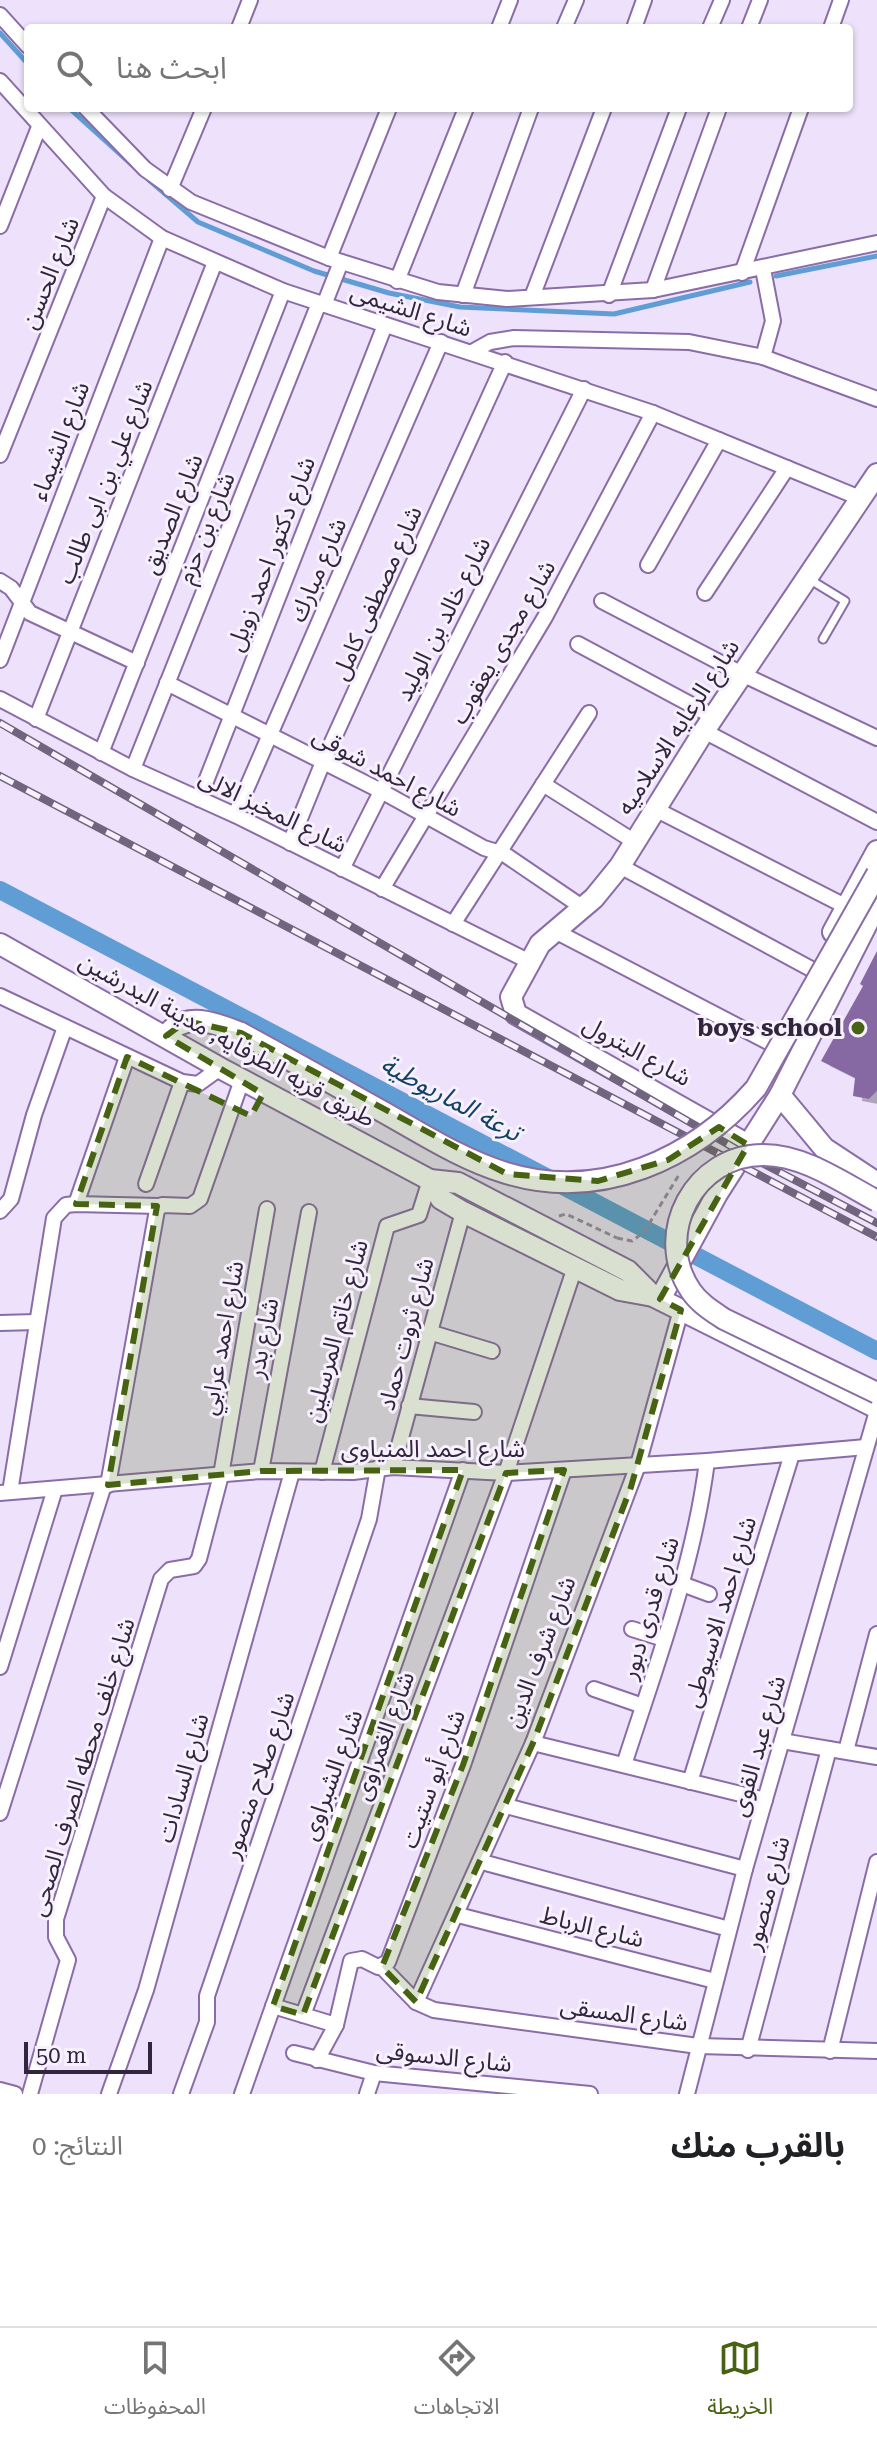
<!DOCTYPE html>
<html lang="ar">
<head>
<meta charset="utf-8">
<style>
	:root { --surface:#fff; --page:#f2f2f2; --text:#202124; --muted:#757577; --line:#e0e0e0; --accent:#476212 }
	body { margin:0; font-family:"Roboto Serif","Noto Sans Arabic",serif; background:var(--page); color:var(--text); direction:rtl }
	.scale { position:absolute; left:24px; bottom:20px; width:128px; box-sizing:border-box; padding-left:8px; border:4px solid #32253e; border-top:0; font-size:22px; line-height:28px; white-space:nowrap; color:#32253e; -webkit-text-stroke:6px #f7f1fe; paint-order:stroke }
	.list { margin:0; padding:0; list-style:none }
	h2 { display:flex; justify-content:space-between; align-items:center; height:104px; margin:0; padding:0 32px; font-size:34px }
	h2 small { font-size:26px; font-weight:400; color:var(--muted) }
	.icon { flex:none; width:44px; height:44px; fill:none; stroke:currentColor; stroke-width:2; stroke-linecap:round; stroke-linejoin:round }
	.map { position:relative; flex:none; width:877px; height:2094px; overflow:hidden; direction:ltr }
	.search { position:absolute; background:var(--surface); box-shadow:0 2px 6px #0004; left:24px; right:24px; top:24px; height:88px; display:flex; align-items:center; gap:20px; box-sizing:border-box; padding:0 28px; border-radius:8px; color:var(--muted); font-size:30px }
	.sheet { height:232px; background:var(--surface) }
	nav { display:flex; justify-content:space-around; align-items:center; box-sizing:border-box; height:112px; border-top:2px solid var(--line); background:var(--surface); font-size:22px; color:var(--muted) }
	nav a { display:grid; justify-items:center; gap:4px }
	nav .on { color:var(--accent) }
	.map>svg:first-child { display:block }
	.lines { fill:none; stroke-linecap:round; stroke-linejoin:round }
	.stream { stroke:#5f9dd4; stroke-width:5 }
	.canal { stroke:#5f9dd4; stroke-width:18 }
	.building { fill:#8669a2; filter:url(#shadow) }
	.lane-casing { stroke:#8a6da7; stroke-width:11 }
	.street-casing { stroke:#8a6da7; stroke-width:18 }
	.secondary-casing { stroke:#8a6da7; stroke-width:24 }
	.path { stroke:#988ca5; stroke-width:3; stroke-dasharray:6 4; stroke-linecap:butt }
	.lane { stroke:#fff; stroke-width:7 }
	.street { stroke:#fff; stroke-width:14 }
	.secondary { stroke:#fff; stroke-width:20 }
	.rail-casing { stroke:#71647e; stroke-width:8 }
	.rail { stroke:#f7f1fe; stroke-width:5; stroke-dasharray:15; stroke-linecap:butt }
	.secondary-bridge-casing { stroke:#8a6da7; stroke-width:24; stroke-linecap:butt }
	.path-bridge { stroke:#988ca5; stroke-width:3; stroke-dasharray:6 4; stroke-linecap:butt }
	.secondary-bridge { stroke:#fff; stroke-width:20 }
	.marked { fill:#476212; fill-opacity:0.2; stroke:#476212; stroke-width:6; stroke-dasharray:16 10; stroke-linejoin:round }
	.poi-dot { fill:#476212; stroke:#f7f1fe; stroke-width:3 }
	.labels { text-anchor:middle; stroke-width:6; stroke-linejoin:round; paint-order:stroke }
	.street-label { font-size:24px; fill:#32253e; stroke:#f7f1fe }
	.poi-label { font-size:24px; font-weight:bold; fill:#32253e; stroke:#f7f1fe; text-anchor:end }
	.water-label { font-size:26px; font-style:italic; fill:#144267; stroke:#f7f1fe }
</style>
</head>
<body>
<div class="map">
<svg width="877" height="2094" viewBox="0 0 877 2094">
	<defs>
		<filter id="shadow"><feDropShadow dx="9" dy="5" stdDeviation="0" flood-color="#0004"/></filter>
	</defs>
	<rect width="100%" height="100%" fill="#ede1fb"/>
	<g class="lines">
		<g class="stream">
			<polyline points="0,33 28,64"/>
			<polyline points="69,108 132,165"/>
			<polyline points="149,180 198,222 314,271 389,293 460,307 614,314 750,282"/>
			<polyline points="776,276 877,256"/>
		</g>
		<polyline class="canal" points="0,890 877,1351"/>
	</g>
	<polygon class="building" points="877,951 877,1091 869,1099 853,1096 855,1078 821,1061 863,986 860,984"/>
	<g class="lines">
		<defs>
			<polyline id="lane" points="809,579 845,601 823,639"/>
			<g id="street">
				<polyline points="0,15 28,46"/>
				<polyline points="239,28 250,0"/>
				<polyline points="499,28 510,0"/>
				<polyline points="564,28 576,0"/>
				<polyline points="634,28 644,0"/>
				<polyline points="710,28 722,0"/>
				<polyline points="749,28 760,0"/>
				<polyline points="831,28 841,0"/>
				<polyline points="0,81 104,196 162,238 283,291 653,413 860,498"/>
				<polyline points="86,108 145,169 191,202 329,258 438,292 507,299 653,290 877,243"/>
				<polyline points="170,189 204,108"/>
				<polyline points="0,226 39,127"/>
				<polyline points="329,258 389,108"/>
				<polyline points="763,269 773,321 763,357"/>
				<polyline points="742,273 801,108"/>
				<polyline points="397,281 466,108"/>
				<polyline points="653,290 719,108"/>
				<polyline points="463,295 531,108"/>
				<polyline points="609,295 679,108"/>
				<polyline points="532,297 604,108"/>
				<polyline points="324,305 341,262"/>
				<polyline points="472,352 490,342 514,338 689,342 763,357 877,399"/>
				<polyline points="0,455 104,196"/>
				<polyline points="648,565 719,440"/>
				<polyline points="0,581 11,588 30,613 137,663"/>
				<polyline points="705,593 787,468"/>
				<polyline points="602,601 742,674 877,738"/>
				<polyline points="578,644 714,717"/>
				<polyline points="0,660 162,238"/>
				<polyline points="167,683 381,791 484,848 504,854 582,907"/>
				<polyline points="0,699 133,769 235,815 528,961"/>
				<polyline points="36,719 215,262"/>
				<polyline points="704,731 877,822"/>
				<polyline points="101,753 283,291"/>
				<polyline points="133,769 319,303"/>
				<polyline points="543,784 635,842"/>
				<polyline points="199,799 385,325"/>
				<polyline points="655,809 847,907"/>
				<polyline points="235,815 441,342"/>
				<polyline points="290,843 323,762 505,362"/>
				<polyline points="620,866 813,970"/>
				<polyline points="342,869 584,389"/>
				<polyline points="382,889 545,617 653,413"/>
				<polyline points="453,924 589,713"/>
				<polyline points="553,930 774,1045"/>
				<polyline points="0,996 182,1082 198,1084 220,1068"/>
				<polyline points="146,1184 182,1082"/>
				<polyline points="76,1204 127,1057"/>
				<polyline points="0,1211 11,1199 34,1115 65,1027"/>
				<polyline points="0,1323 36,1322"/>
				<polyline points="429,1332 492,1351"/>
				<polyline points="409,1406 474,1412"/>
				<polyline points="393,1467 463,1212"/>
				<polyline points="261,1471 309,1212"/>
				<polyline points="322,1472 387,1226 419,1215 430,1180"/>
				<polyline points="108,1485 157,1210 162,1205 190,1206 200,1199 242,1080"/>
				<polyline points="10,1492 54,1218 66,1205 76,1204 159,1206"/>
				<polyline points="0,1493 261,1471 353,1472 393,1467 506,1473 707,1461 866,1447"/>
				<polyline points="682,1584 709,1594"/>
				<polyline points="632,1629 664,1639"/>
				<polyline points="0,1667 55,1489"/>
				<polyline points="594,1689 643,1706"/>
				<polyline points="782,1741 877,1757"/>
				<polyline points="533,1743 765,1800"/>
				<polyline points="846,1751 877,1634"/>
				<path d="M 624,1765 C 656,1665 694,1565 707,1461"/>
				<polyline points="690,1782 792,1454"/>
				<polyline points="506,1806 745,1869"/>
				<polyline points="0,1813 104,1485"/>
				<polyline points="482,1862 729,1929"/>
				<polyline points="458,1915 715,1981"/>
				<polyline points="382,1967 416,2002 434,2010 698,2046 877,2051"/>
				<polyline points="416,2002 533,1743 638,1465 681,1310"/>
				<polyline points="273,2006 336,2025"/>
				<polyline points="303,2015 506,1473 575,1267"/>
				<polyline points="748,2050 829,1749"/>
				<polyline points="830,2051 877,1862"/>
				<polyline points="294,2053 374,2073 590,2094"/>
				<polyline points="317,2060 336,2025 351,1961 362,1959 378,1967 388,1962 463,1765 564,1470"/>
				<polyline points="0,2090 15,2094"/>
				<polyline points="30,2094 68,1960 56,1937 56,1919 161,1579 170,1570 194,1566 199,1559 221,1475 267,1209"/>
				<polyline points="109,2094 146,1990 292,1472"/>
				<polyline points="181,2094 207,2022 207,1996 369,1519 378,1468"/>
				<polyline points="242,2094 463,1470"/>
				<polyline points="367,2094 374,2073"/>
				<polyline points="687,2094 745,1869 877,1411"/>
			</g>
			<g id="secondary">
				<polyline points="833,932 877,851"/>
				<polyline points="0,944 220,1068 430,1180 458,1183 628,1271 653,1296"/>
				<path d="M 166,1036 C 185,1010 216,1023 241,1033"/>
				<polyline points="780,1095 824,1148 877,1183"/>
				<polyline points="748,1145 516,1014 511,997 540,944 594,898 620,866 704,731 877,474"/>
				<polyline points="430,1180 441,1199 463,1212 620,1290 653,1296 877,1408"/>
				<polyline points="660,1299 717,1194 780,1095 877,904"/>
			</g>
		</defs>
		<use href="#lane" class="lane-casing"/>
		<use href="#street" class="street-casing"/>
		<use href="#secondary" class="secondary-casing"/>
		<polyline class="path" points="559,1216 566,1214 617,1238"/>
		<use href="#lane" class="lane"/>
		<use href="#street" class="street"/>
		<use href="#secondary" class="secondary"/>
		<defs>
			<g id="rail">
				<polyline points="0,723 743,1153 877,1223"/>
				<polyline points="0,776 877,1237"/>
			</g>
		</defs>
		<use href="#rail" class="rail-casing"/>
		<use href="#rail" class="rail"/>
		<defs>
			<g id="secondary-bridge">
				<path d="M 241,1033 C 289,1059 337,1086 385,1113 C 424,1135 463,1160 506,1173 C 601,1202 694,1159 756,1088 L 877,874"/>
				<path d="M 877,1201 C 843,1183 804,1155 764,1155 C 695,1154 652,1234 691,1291 C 699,1303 712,1311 724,1319 L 877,1393"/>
			</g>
		</defs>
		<use href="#secondary-bridge" class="secondary-bridge-casing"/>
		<polyline class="path-bridge" points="617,1238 632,1241 644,1232 680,1173"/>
		<use href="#secondary-bridge" class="secondary-bridge"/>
	</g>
	<path class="marked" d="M 186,1021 L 241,1033 L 507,1174 L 598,1181 L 668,1160 L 719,1127 L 748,1145 L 660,1299 L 681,1310 L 631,1487 L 533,1743 L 416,2002 L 382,1967 L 463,1765 L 564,1470 L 506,1473 L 303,2015 L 273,2006 L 463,1470 L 261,1471 L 108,1485 L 157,1206 L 76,1204 L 127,1057 L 251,1116 L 263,1094 L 166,1036 Z"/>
	<circle class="poi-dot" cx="858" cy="1028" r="8"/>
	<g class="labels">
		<g class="street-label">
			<text transform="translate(50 273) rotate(-68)" y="8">شارع الحسن</text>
			<text transform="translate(411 310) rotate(18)" y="8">شارع الشيمى</text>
			<text transform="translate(60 441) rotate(-69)" y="8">شارع الشيماء</text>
			<text transform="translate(105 482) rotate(-68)" y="8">شارع علي بن ابى طالب</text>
			<text transform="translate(172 514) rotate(-68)" y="8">شارع الصديق</text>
			<text transform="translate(206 528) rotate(-68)" y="8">شارع بن حزم</text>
			<text transform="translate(271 554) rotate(-69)" y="8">شارع دكتور احمد زويل</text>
			<text transform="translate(318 570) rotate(-67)" y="8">شارع مبارك</text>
			<text transform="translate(377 593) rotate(-66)" y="8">شارع مصطفى كامل</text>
			<text transform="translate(443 619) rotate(-63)" y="8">شارع خالد بن الوليد</text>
			<text transform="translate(503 642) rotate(-60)" y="8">شارع مجدى يعقوب</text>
			<text transform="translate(678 727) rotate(-57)" y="8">شارع الرعايه الاسلاميه</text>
			<text transform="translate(387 772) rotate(28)" y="8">شارع احمد شوقى</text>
			<text transform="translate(273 811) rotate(26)" y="8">شارع المخبز الالى</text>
			<text transform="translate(227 1040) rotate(29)" y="8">طريق قريه الطرفايه, مدينة البدرشين</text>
			<text transform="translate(637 1051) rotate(29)" y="8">شارع البترول</text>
			<text transform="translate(336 1331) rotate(-75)" y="8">شارع خاتم المرسلين</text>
			<text transform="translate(406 1334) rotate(-75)" y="8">شارع ثروت حماد</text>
			<text transform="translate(222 1338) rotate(-80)" y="8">شارع احمد عرابي</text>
			<text transform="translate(263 1338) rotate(-79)" y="8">شارع بدر</text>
			<text x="433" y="1457">شارع احمد المنياوى</text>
			<text transform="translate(650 1608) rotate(-73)" y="8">شارع قدرى دبور</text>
			<text transform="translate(720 1612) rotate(-73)" y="8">شارع احمد الاسيوطى</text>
			<text transform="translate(540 1652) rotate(-69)" y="8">شارع شرف الدين</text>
			<text transform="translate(384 1736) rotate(-70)" y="8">شارع الغمراوى</text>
			<text transform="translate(758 1746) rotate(-74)" y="8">شارع عبد القوى</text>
			<text transform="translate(82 1767) rotate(-73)" y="8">شارع خلف محطه الصرف الصحى</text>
			<text transform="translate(259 1775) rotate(-71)" y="8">شارع صلاح منصور</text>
			<text transform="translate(332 1775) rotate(-70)" y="8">شارع الشبراوى</text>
			<text transform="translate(183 1778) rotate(-74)" y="8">شارع السادات</text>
			<text transform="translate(433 1779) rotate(-70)" y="8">شارع أبو ستيت</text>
			<text transform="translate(767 1893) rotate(-75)" y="8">شارع منصور</text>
			<text transform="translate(592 1927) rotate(14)" y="8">شارع الرباط</text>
			<text transform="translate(624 2014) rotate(8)" y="8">شارع المسقى</text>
			<text transform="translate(444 2057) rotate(6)" y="8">شارع الدسوقى</text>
		</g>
		<g class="poi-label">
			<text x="842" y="1036">boys school</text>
		</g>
		<g class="water-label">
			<text transform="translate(451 1098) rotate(28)" y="9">ترعة الماريوطية</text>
		</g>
	</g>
</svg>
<div class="scale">50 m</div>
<div class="search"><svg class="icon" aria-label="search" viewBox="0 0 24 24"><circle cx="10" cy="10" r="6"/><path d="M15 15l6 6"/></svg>ابحث هنا</div>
</div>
<section class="sheet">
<h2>بالقرب منك<small>النتائج: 0</small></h2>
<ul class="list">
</ul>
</section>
<nav>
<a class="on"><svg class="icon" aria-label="map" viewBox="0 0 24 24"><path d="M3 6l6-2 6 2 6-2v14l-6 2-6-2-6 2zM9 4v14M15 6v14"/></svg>الخريطة</a>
<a><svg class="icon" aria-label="directions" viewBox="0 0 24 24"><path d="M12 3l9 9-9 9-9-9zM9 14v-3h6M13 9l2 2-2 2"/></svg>الاتجاهات</a>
<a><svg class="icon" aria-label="saved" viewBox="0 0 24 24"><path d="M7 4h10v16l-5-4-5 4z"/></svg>المحفوظات</a>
</nav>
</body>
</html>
